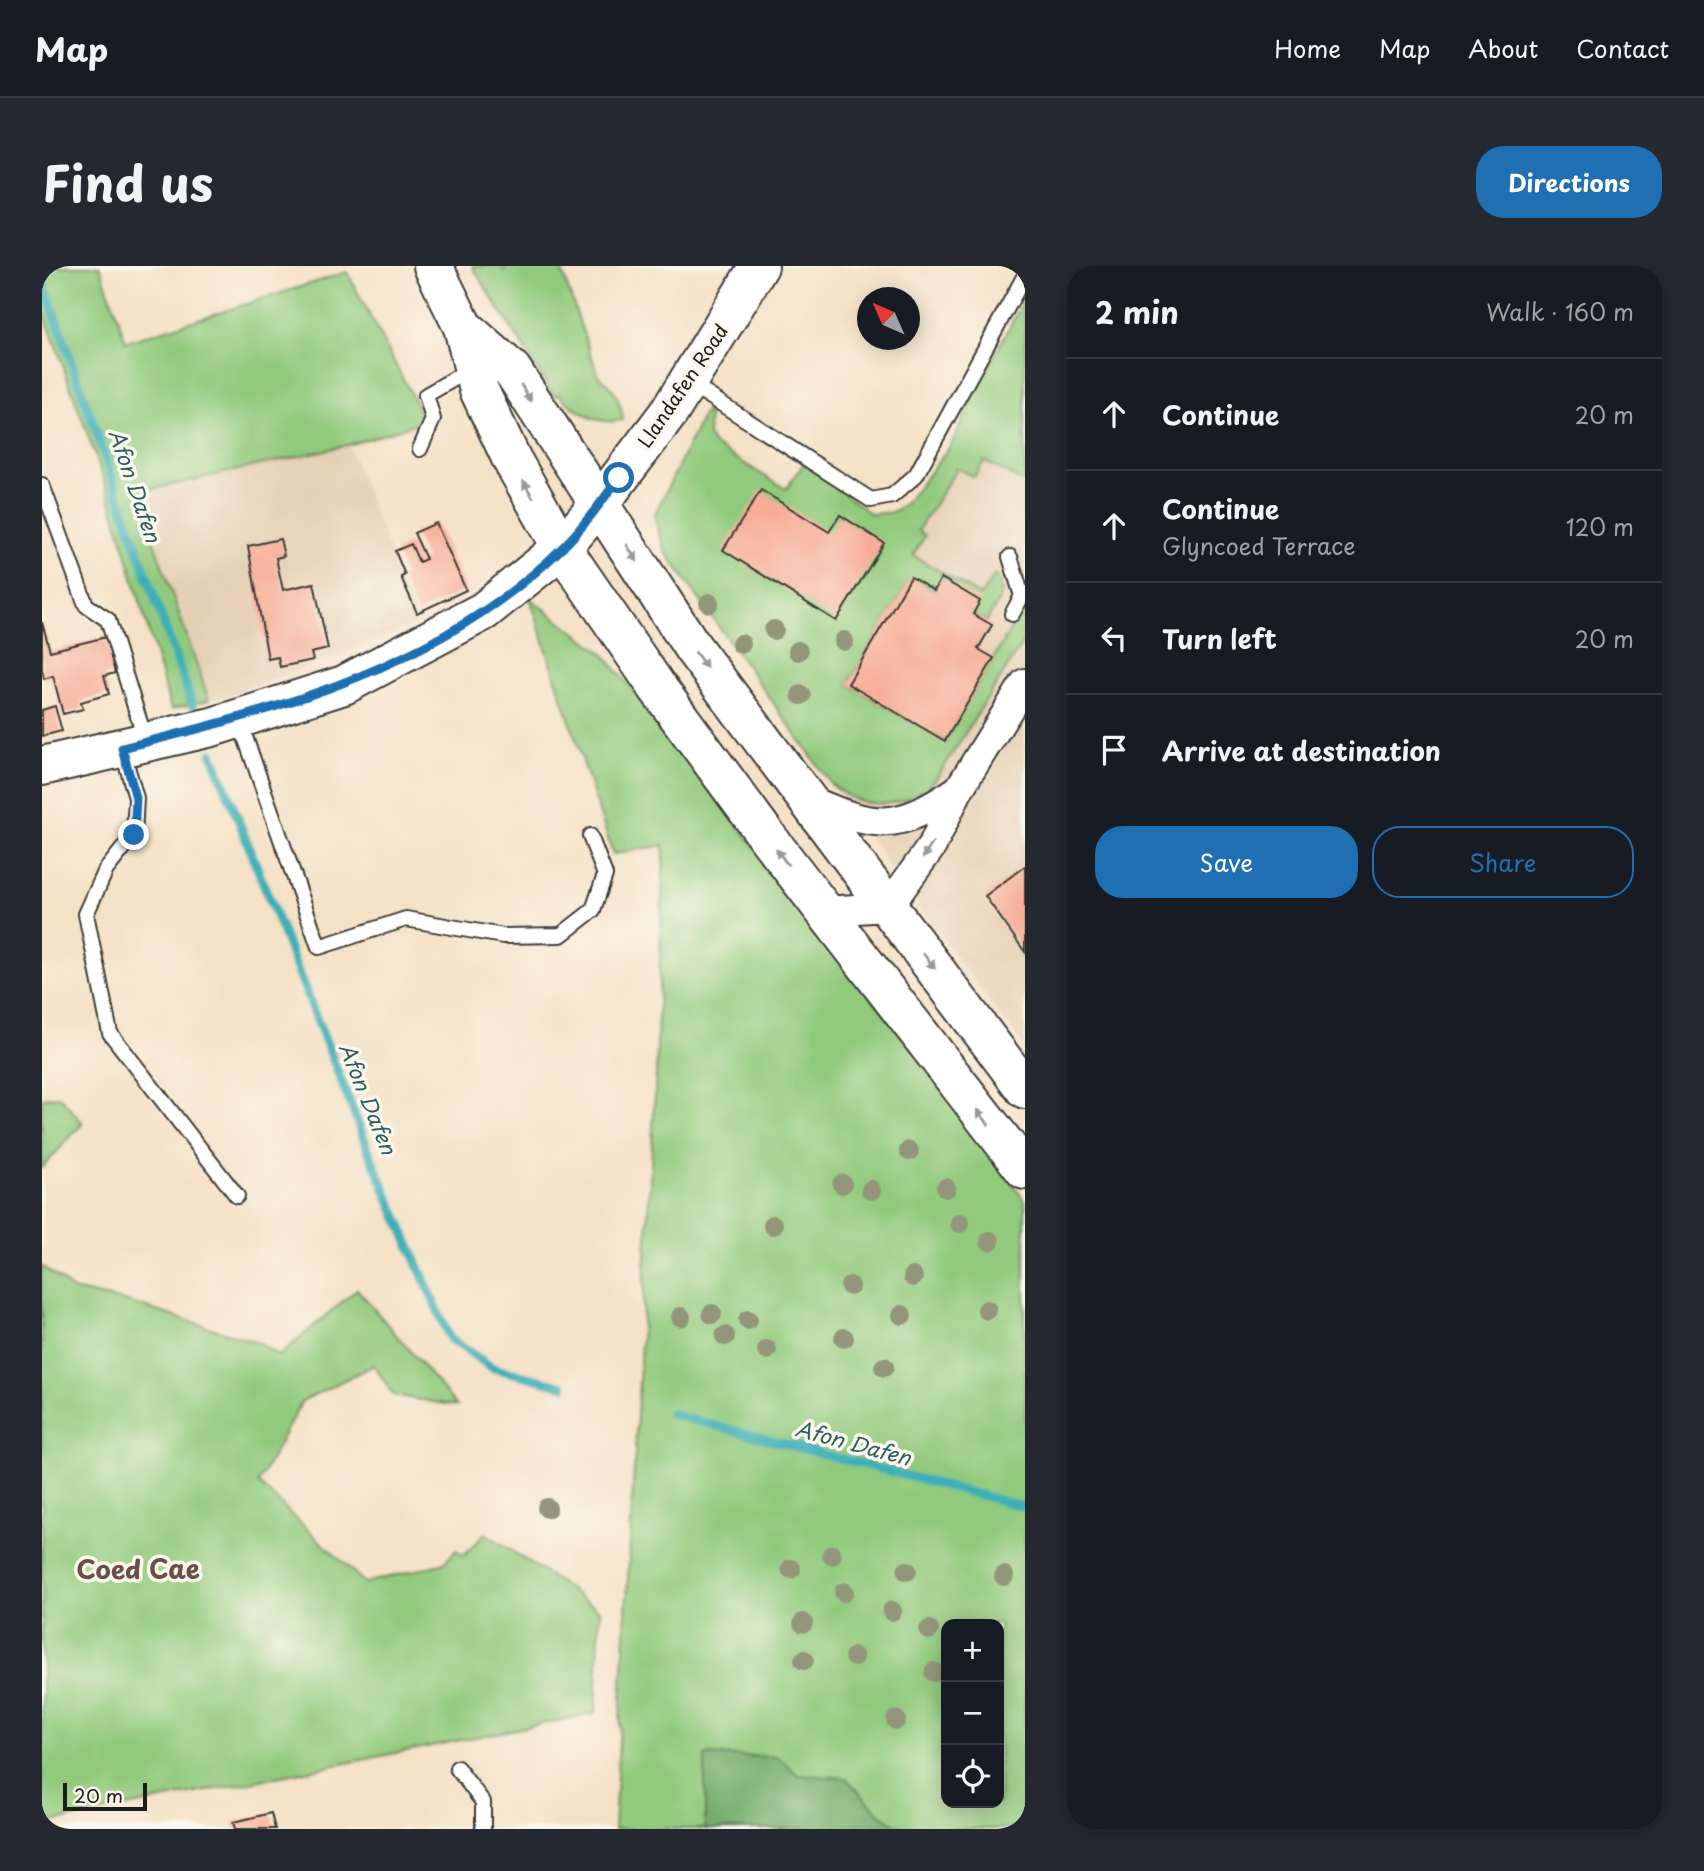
<!DOCTYPE html>
<html lang="en">
<head>
<meta charset="utf-8">
<style>
	:root { --surface:#171b24; --page:#242831; --text:#f1f3f6; --muted:#9ea1a6; --line:#363941; --accent:#1f6fb2 }
	body { margin:0; font-family:"Playpen Sans",sans-serif; background:var(--page); color:var(--text) }
	.controls { position:absolute; right:21px; bottom:21px; display:grid; overflow:hidden; border-radius:14px; box-shadow:0 4px 18px #0003 }
	.controls button { width:63px; height:63px; display:grid; place-items:center; padding:0; border:0; border-bottom:2px solid var(--line); background:var(--surface); color:var(--text); font:35px sans-serif }
	.compass { position:absolute; left:815px; top:21px; width:63px; height:63px; border-radius:50%; background:var(--surface); box-shadow:0 4px 18px #0003; rotate:315deg }
	.scale { position:absolute; left:21px; bottom:18px; width:84px; box-sizing:border-box; padding-left:7px; border:4px solid #1c1c1c; border-top:0; font-size:19px; line-height:24px; white-space:nowrap; color:#1c1c1c; -webkit-text-stroke:5px #fbf7ec; paint-order:stroke }
	.stop { position:absolute; width:21px; height:21px; margin:-16px; border:5px solid #1f6fb2; border-radius:50%; background:#fff }
	.stop.end { background:#1f6fb2; border-color:#fff; box-shadow:0 2px 7px #0008 }
	.list { margin:0; padding:0; list-style:none }
	h2 { display:flex; justify-content:space-between; align-items:center; height:91px; margin:0; padding:0 28px; font-size:30px }
	h2 small { font-size:23px; font-weight:400; color:var(--muted) }
	.list li { display:grid; grid-template-columns:46px 1fr auto; gap:21px; align-items:center; box-sizing:border-box; height:112px; padding:0 28px; border-top:2px solid var(--line) }
	.list b { display:block; font-size:26px; white-space:nowrap }
	.list p { margin:0; font-size:23px; white-space:nowrap; color:var(--muted) }
	.list em { font-size:23px; font-style:normal; color:var(--muted) }
	.actions { display:flex; gap:14px; padding:21px 28px }
	.actions a { flex:1; padding:16px 0; border:2px solid var(--accent); border-radius:28px; text-align:center; font-size:24px; color:var(--accent) }
	.actions .main { background:var(--accent); color:#fff }
	.icon { flex:none; width:38px; height:38px; fill:none; stroke:currentColor; stroke-width:2; stroke-linecap:round; stroke-linejoin:round }
	.map { position:relative; flex:none; width:983px; height:1563px; overflow:hidden; border-radius:28px }
	header { display:flex; align-items:center; gap:42px; box-sizing:border-box; height:98px; padding:0 35px; background:var(--surface); border-bottom:2px solid var(--line) }
	header strong { font-size:33px }
	nav { display:flex; gap:38px; margin-inline-start:auto; font-size:24px }
	.intro { display:flex; align-items:center; justify-content:space-between; box-sizing:border-box; height:168px; padding:0 42px }
	h1 { margin:0; font-size:49px }
	.button { padding:18px 32px; border-radius:28px; background:var(--accent); color:#fff; font-size:24px; font-weight:700 }
	main { display:flex; gap:42px; padding:0 42px }
	aside { flex:1; background:var(--surface); border-radius:28px; box-shadow:0 4px 18px #0003 }
	.map>svg:first-child { display:block }
	.built { fill:#e6d0b5 }
	.green { fill:#92ca7d; stroke:#57734c; stroke-width:2; fill-rule:evenodd }
	.forest { fill:#75ae6c; stroke:#486544; stroke-width:2 }
	.lines { fill:none; stroke-linecap:round; stroke-linejoin:round }
	.stream { stroke:#3eafb7; stroke-width:9 }
	.building { fill:#f7ad98 }
	.lane-casing { stroke:#3d3a36; stroke-width:18 }
	.street-casing { stroke:#3d3a36; stroke-width:32 }
	.secondary-casing { stroke:#3d3a36; stroke-width:42 }
	.highway-casing { stroke:#3d3a36; stroke-width:42 }
	.lane { stroke:#fff; stroke-width:14 }
	.street { stroke:#fff; stroke-width:28 }
	.secondary { stroke:#fff; stroke-width:38 }
	.highway { stroke:#fff; stroke-width:38 }
	.tree { fill:#94967b }
	.oneway { fill:#999 }
	.route { stroke:#1f6fb2; stroke-width:9 }
	.labels { text-anchor:middle; stroke-width:7; stroke-linejoin:round; paint-order:stroke }
	.street-label { font-size:19px; fill:#1c1c1c; stroke:#fbf7ec }
	.water-label { font-size:21px; font-style:italic; fill:#2b5e62; stroke:#fbf7ec }
	.district-label { font-size:26px; font-weight:bold; fill:#694f47; stroke:#fbf7ec }
</style>
</head>
<body>
<header>
<strong>Map</strong>
<nav><a>Home</a><a>Map</a><a>About</a><a>Contact</a></nav>
</header>
<div class="intro"><h1>Find us</h1><a class="button">Directions</a></div>
<main>
<div class="map">
<svg width="983" height="1563" viewBox="0 0 983 1563">
	<rect width="100%" height="100%" fill="#fbf7ec"/>
	<filter id="ink" filterUnits="userSpaceOnUse"><feTurbulence type="fractalNoise" baseFrequency=".0143" numOctaves="2"/><feDisplacementMap in="SourceGraphic" scale="14" xChannelSelector="R" yChannelSelector="G"/><feConvolveMatrix kernelMatrix="1 2 1 2 8 2 1 2 1" color-interpolation-filters="sRGB"/></filter>
	<filter id="wash" filterUnits="userSpaceOnUse"><feTurbulence type="fractalNoise" baseFrequency=".00686" numOctaves="4" result="noise"/><feDisplacementMap in="SourceGraphic" scale="28" xChannelSelector="R" yChannelSelector="G"/><feGaussianBlur stdDeviation="1.57" result="paint"/><feColorMatrix in="noise" values="0 0 0 0 0 0 0 0 0 0 0 0 0 0 0 0 0 1.4 0 .05"/><feComposite in="paint" operator="in"/></filter>
	<g filter="url(#wash)">
		<rect width="100%" height="100%" fill="#f5e1c6"/>
		<g class="built">
			<polygon points="983,127 983,781 887,655 623,285 612,253 617,236 667,137 666,169 672,178 744,223 762,197 816,240 829,248 840,248 852,246 863,238 909,179"/>
			<polygon points="306,179 375,357 193,428 167,434 93,224 107,224"/>
		</g>
		<g class="green">
			<polygon points="0,0 58,0 84,76 305,6 383,155 306,179 107,224 94,224 167,434 129,443 67,228 0,41"/>
			<path d="M 430,0 L 460,0 L 462,5 L 466,0 L 518,0 L 556,109 C 572,120 579,135 581,154 C 554,160 534,146 517,128 L 512,130 Z"/>
			<path d="M 983,32 L 983,217 L 942,195 L 932,211 L 915,202 L 876,264 L 883,270 L 871,289 L 938,330 L 953,309 C 968,326 954,339 944,355 L 931,348 L 899,313 L 892,325 L 869,312 L 806,418 L 903,475 L 983,339 L 983,373 L 894,513 C 864,543 821,547 789,518 L 623,285 L 612,250 L 667,137 L 666,169 L 671,178 L 744,223 L 762,197 L 829,248 L 852,246 L 863,238 L 909,179 L 941,110 Z"/>
			<path d="M 488,332 L 562,388 L 892,811 L 983,935 L 983,1563 L 860,1563 L 838,1548 L 804,1513 L 756,1509 L 736,1491 L 664,1489 L 663,1563 L 572,1563 L 614,808 L 622,579 L 571,588 ZM 904,1358 L 957,1358 L 957,1537 L 904,1537 Z"/>
			<polygon points="17,830 41,857 0,902 0,832"/>
			<polygon points="0,1000 31,1024 86,1036 217,1077 237,1090 315,1023 415,1140 351,1129 332,1099 260,1135 216,1217 323,1317 402,1297 414,1284 422,1290 443,1267 558,1344 554,1447 0,1558"/>
		</g>
		<polygon class="forest" points="663,1489 736,1491 756,1509 804,1512 838,1548 860,1563 663,1563"/>
		<g class="lines">
			<g class="stream">
				<polyline points="0,13 151,440"/>
				<polyline points="170,487 328,888 408,1073 451,1102 522,1120"/>
				<polyline points="629,1148 983,1241"/>
			</g>
		</g>
		<g id="blocks">
			<g class="building">
				<polygon points="719,224 787,266 798,249 842,277 794,355 681,284"/>
				<polygon points="394,257 424,324 375,347 359,311 363,309 353,285 369,278 377,296 384,293 372,267"/>
				<polygon points="238,273 242,290 234,292 241,324 272,317 286,383 269,387 271,394 238,401 236,391 226,393 206,280"/>
				<polygon points="869,311 892,325 899,312 938,335 931,348 950,359 936,383 952,392 903,475 806,418"/>
				<polygon points="0,356 8,385 64,371 73,407 62,410 67,428 39,436 41,443 21,448 11,410 2,413 0,403"/>
				<polygon points="13,440 20,465 0,470 0,444"/>
				<polygon points="983,600 983,686 943,630"/>
				<polygon points="229,1547 233,1563 193,1563 191,1556"/>
			</g>
		</g>
	</g>
	<g filter="url(#ink)">
		<use href="#blocks" fill-opacity="0" stroke="#3d3a36" stroke-width="2"/>
		<g class="lines">
			<defs>
				<g id="lane">
					<polyline points="647,117 829,234 850,230 874,209 983,9"/>
					<polyline points="378,183 391,153 384,129 429,103"/>
					<polyline points="0,219 44,339 66,354 104,476"/>
					<polyline points="968,291 980,330 970,348"/>
					<polyline points="197,454 277,681 364,653 461,670 519,669 551,644 563,609 548,570"/>
					<polyline points="80,483 94,532 92,569 64,604 44,648 68,767 195,930"/>
					<polyline points="415,1502 441,1536 441,1563"/>
				</g>
				<g id="street">
					<path d="M 765,533 C 834,563 854,566 917,523"/>
					<polyline points="781,645 846,641 890,580 917,523 983,417"/>
				</g>
				<polyline id="secondary" points="0,500 170,461 302,419 442,345 520,282 559,236 628,145 717,0"/>
				<g id="highway">
					<polyline points="391,0 421,61 437,124 470,194 520,282 615,421 726,572 983,904"/>
					<polyline points="421,61 470,104 651,382 983,823"/>
				</g>
			</defs>
			<use href="#lane" class="lane-casing"/>
			<use href="#street" class="street-casing"/>
			<use href="#secondary" class="secondary-casing"/>
			<use href="#highway" class="highway-casing"/>
			<use href="#lane" class="lane"/>
			<use href="#street" class="street"/>
			<use href="#secondary" class="secondary"/>
			<use href="#highway" class="highway"/>
		</g>
		<g class="tree">
			<circle cx="667" cy="337" r="10"/>
			<circle cx="732" cy="364" r="10"/>
			<circle cx="802" cy="375" r="10"/>
			<circle cx="699" cy="378" r="10"/>
			<circle cx="756" cy="385" r="10"/>
			<circle cx="759" cy="429" r="10"/>
			<circle cx="867" cy="885" r="10"/>
			<circle cx="800" cy="918" r="10"/>
			<circle cx="904" cy="922" r="10"/>
			<circle cx="829" cy="924" r="10"/>
			<circle cx="918" cy="957" r="10"/>
			<circle cx="731" cy="959" r="10"/>
			<circle cx="948" cy="975" r="10"/>
			<circle cx="871" cy="1011" r="10"/>
			<circle cx="808" cy="1020" r="10"/>
			<circle cx="945" cy="1044" r="10"/>
			<circle cx="670" cy="1048" r="10"/>
			<circle cx="860" cy="1049" r="10"/>
			<circle cx="639" cy="1051" r="10"/>
			<circle cx="706" cy="1054" r="10"/>
			<circle cx="683" cy="1070" r="10"/>
			<circle cx="802" cy="1072" r="10"/>
			<circle cx="725" cy="1084" r="10"/>
			<circle cx="842" cy="1101" r="10"/>
			<circle cx="505" cy="1242" r="10"/>
			<circle cx="790" cy="1289" r="10"/>
			<circle cx="749" cy="1303" r="10"/>
			<circle cx="865" cy="1305" r="10"/>
			<circle cx="962" cy="1310" r="10"/>
			<circle cx="802" cy="1326" r="10"/>
			<circle cx="850" cy="1345" r="10"/>
			<circle cx="761" cy="1357" r="10"/>
			<circle cx="887" cy="1364" r="10"/>
			<circle cx="812" cy="1391" r="10"/>
			<circle cx="762" cy="1394" r="10"/>
			<circle cx="892" cy="1406" r="10"/>
			<circle cx="854" cy="1454" r="10"/>
		</g>
		<defs><path id="oneway-solid" d="M-6-.8H1V-3.2L6.5 0L1 3.2V.8H-6Z" transform="scale(1.75)"/></defs>
		<g class="oneway">
			<use href="#oneway-solid" transform="translate(484 127) rotate(58)"/>
			<use href="#oneway-solid" transform="translate(486 223) rotate(-120)"/>
			<use href="#oneway-solid" transform="translate(590 287) rotate(58)"/>
			<use href="#oneway-solid" transform="translate(659 394) rotate(54)"/>
			<use href="#oneway-solid" transform="translate(886 584) rotate(123)"/>
			<use href="#oneway-solid" transform="translate(740 591) rotate(-127)"/>
			<use href="#oneway-solid" transform="translate(887 695) rotate(53)"/>
			<use href="#oneway-solid" transform="translate(941 851) rotate(-128)"/>
		</g>
	</g>
	<g class="lines" filter="url(#ink)">
		<path class="route" d="M 92,569 L 94,532 L 80,482 C 237,444 401,399 520,282 C 541,262 559,236 577,212"/>
	</g>
	<g class="labels">
		<g class="street-label">
			<text transform="translate(641 120) rotate(-56)" y="7">Llandafen Road</text>
		</g>
		<g class="water-label">
			<text transform="translate(92 220) rotate(71)" y="7">Afon Dafen</text>
			<text transform="translate(325 833) rotate(68)" y="7">Afon Dafen</text>
			<text transform="translate(811 1178) rotate(15)" y="7">Afon Dafen</text>
		</g>
		<g class="district-label">
			<text x="96" y="1313">Coed Cae</text>
		</g>
	</g>
</svg>
<div class="controls">
<button>+</button>
<button>−</button>
<button><svg class="icon" aria-label="locate" viewBox="0 0 24 24"><circle cx="12" cy="12" r="6"/><path d="M12 2v4M12 18v4M2 12h4M18 12h4"/></svg></button>
</div>
<svg class="compass" viewBox="-18 -18 36 36"><path d="M0-13l5 13h-10z" fill="#e53935"/><path d="M0 13l5-13h-10z" fill="#9ea1a6"/></svg>
<div class="scale">20 m</div>
<div class="stop" style="left:577px;top:212px"></div>
<div class="stop end" style="left:92px;top:569px"></div>
</div>
<aside>
<h2>2 min<small>Walk · 160 m</small></h2>
<ul class="list">
<li><svg class="icon" aria-label="ahead" viewBox="0 0 24 24"><path d="M12 20V5M6 11l6-6 6 6"/></svg><div><b>Continue</b></div><em>20 m</em></li>
<li><svg class="icon" aria-label="ahead" viewBox="0 0 24 24"><path d="M12 20V5M6 11l6-6 6 6"/></svg><div><b>Continue</b><p>Glyncoed Terrace</p></div><em>120 m</em></li>
<li><svg class="icon" aria-label="left" viewBox="0 0 24 24"><path d="M17 20v-9H6M10 6l-5 5 5 5"/></svg><div><b>Turn left</b></div><em>20 m</em></li>
<li><svg class="icon" aria-label="arrive" viewBox="0 0 24 24"><path d="M6 21V4h12l-3 4 3 4H6"/></svg><div><b>Arrive at destination</b></div></li>
</ul>
<div class="actions"><a class="main">Save</a><a>Share</a></div>
</aside>
</main>
</body>
</html>
